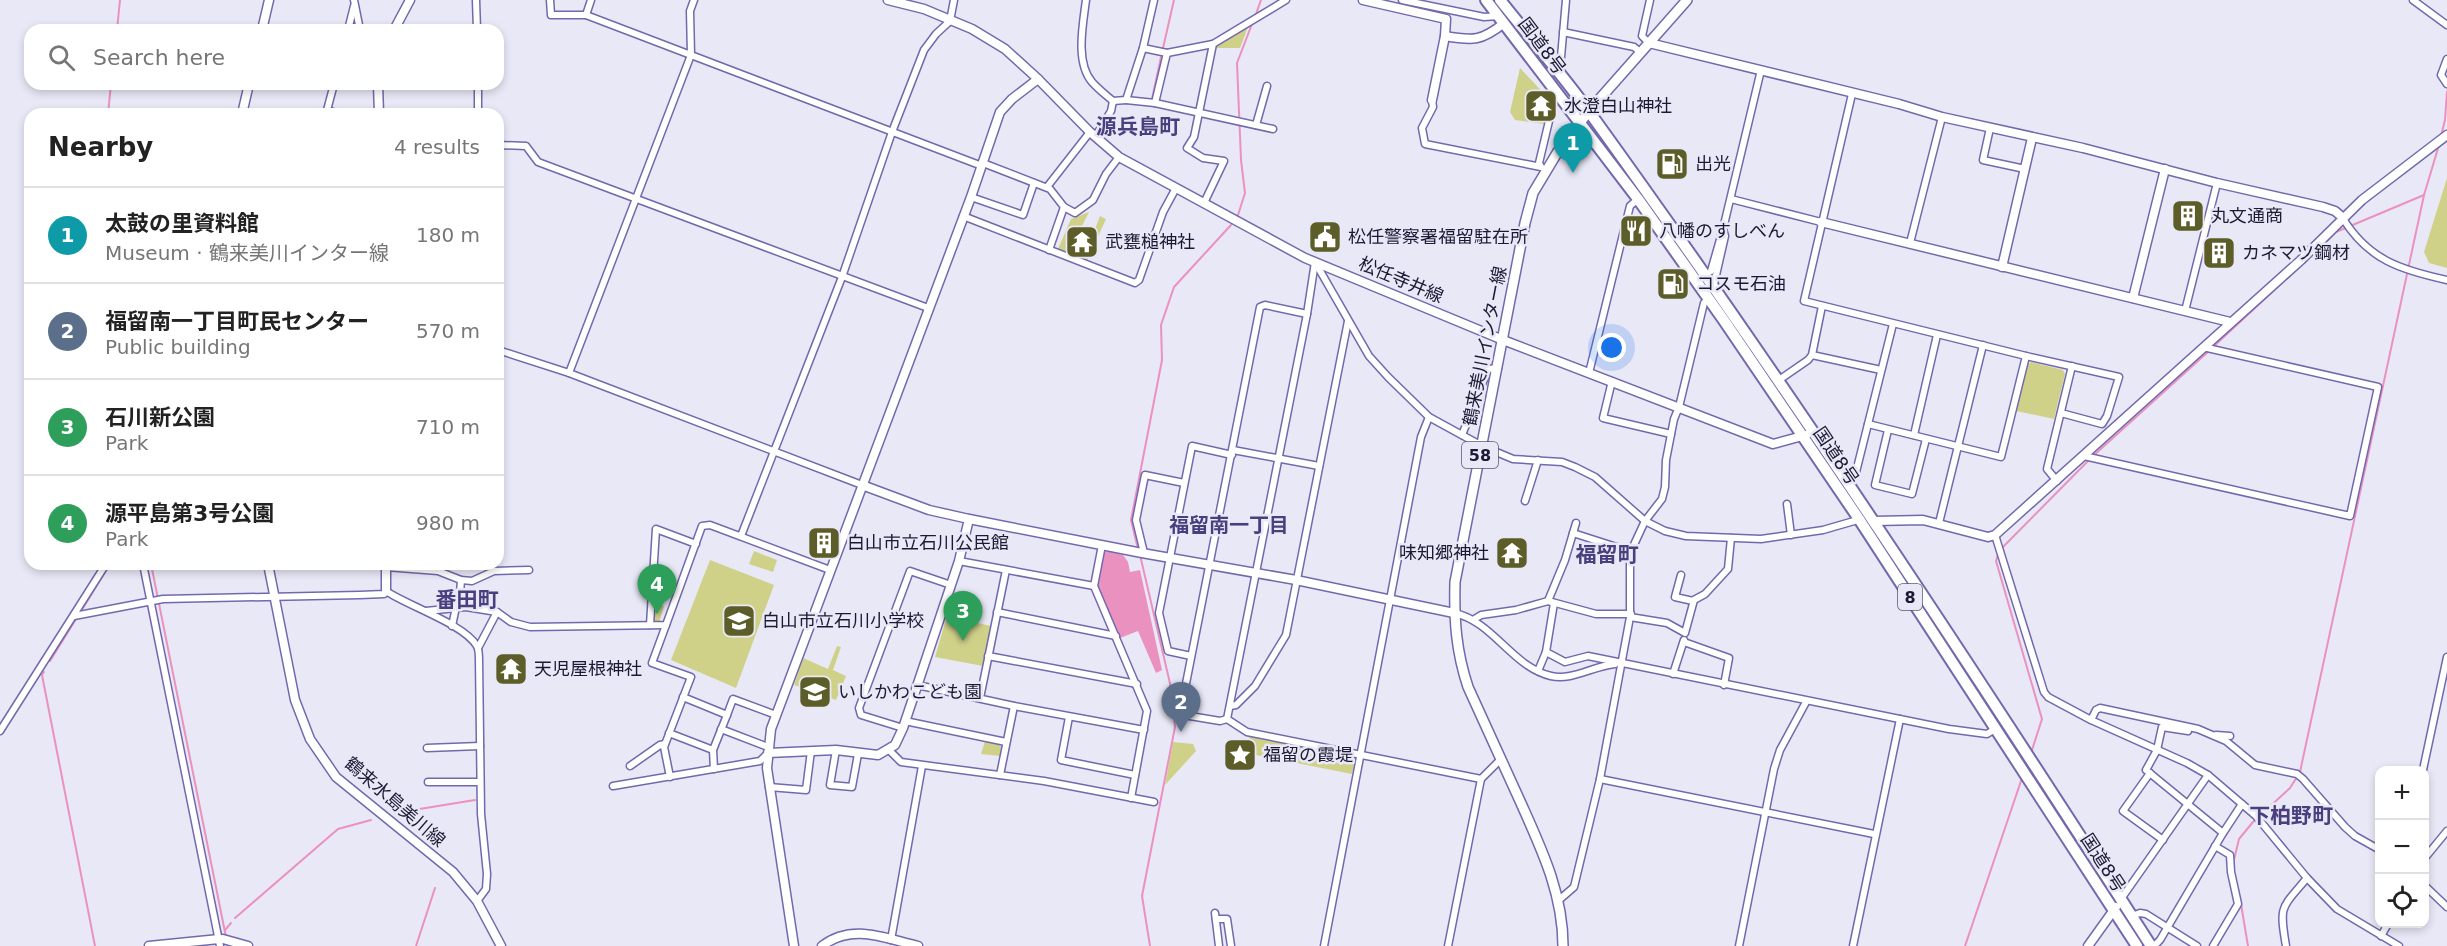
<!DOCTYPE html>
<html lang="en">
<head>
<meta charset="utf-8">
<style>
	:root { --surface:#fff; --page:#f2f2f2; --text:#222; --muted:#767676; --line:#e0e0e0; --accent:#111827 }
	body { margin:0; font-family:"DejaVu Sans","Noto Sans JP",sans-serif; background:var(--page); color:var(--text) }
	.controls { position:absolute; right:18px; bottom:18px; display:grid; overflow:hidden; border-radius:12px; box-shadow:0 3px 9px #0003 }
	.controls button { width:54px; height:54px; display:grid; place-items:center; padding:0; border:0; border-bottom:2px solid var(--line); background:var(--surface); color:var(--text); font:30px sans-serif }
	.you { position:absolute; left:1612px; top:348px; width:21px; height:21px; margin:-15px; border:4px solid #fff; border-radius:50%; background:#1a73e8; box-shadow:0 0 0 9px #1a73e833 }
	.badge { display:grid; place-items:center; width:39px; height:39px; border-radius:50%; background:var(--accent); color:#fff; font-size:20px; font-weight:700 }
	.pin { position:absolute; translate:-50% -50px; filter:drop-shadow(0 2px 3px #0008) }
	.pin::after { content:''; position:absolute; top:32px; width:21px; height:18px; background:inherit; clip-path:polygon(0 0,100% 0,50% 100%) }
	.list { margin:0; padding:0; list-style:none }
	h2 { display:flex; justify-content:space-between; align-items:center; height:78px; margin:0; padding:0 24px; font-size:26px }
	h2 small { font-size:20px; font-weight:400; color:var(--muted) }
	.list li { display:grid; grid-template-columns:39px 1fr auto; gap:18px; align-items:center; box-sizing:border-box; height:96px; padding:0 24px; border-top:2px solid var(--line) }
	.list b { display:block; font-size:22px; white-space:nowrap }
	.list p { margin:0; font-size:20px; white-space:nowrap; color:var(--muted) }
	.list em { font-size:20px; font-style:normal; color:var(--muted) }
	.icon { flex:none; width:33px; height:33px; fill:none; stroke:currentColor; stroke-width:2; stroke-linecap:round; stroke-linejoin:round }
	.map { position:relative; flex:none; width:2447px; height:946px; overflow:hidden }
	.search { position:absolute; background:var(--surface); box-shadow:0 3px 9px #0003; left:24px; top:24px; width:480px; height:66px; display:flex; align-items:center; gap:15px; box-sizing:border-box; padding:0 21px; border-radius:18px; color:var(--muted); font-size:22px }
	.panel { position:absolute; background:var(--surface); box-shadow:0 3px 9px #0003; left:24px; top:108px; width:480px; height:462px; border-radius:18px }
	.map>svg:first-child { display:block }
	.green { fill:#d0d189 }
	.water { fill:#eb91bf }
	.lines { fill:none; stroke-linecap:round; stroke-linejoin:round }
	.stream { stroke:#eb91bf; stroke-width:2 }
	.street-casing { stroke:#7269ac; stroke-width:9 }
	.secondary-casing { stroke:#7269ac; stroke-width:11 }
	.primary-casing { stroke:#7269ac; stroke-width:12 }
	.highway-casing { stroke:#7269ac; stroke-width:14 }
	.street { stroke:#fff; stroke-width:6 }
	.secondary { stroke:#fff; stroke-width:8 }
	.primary { stroke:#fff; stroke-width:9 }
	.highway { stroke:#fff; stroke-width:10 }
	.labels { text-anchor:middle; stroke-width:5; stroke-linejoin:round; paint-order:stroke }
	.shield { fill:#e9e8f7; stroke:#5a576e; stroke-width:1.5 }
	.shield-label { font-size:16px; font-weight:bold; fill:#1d1934 }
	.street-label { font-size:18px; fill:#1d1934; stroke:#e9e8f7 }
	.poi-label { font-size:18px; fill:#1d1934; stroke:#e9e8f7; text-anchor:start }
	.neighbourhood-label { font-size:20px; font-weight:bold; fill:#4a3f7e; stroke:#e9e8f7 }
	.quarter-label { font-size:21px; font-weight:bold; fill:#4a3f7e; stroke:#e9e8f7 }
</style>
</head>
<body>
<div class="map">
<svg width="2447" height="946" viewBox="0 0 2447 946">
	<rect width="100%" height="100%" fill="#e9e8f7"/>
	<g class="green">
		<polygon points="1248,27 1240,48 1216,48 1216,46"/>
		<polygon points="1520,68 1550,100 1544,124 1515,120 1510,112"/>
		<polygon points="2447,178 2447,268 2429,263 2424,252"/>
		<polygon points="1089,212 1070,250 1085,255 1100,216 1106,219 1087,261 1058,249 1071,219"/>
		<polygon points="2031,362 2063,370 2065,374 2054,419 2016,411 2027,365"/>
		<polygon points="754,551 777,560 773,572 749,564"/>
		<polygon points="710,560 774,585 736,688 671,660"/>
		<polygon points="654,602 664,606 659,623 653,622"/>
		<polygon points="947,616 991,626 983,666 935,657"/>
		<polygon points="837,646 841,647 833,670 846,676 836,700 794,685 803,658 828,669"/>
		<polygon points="1250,735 1356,757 1352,774 1246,753"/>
		<polygon points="985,741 999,744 1001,747 1000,756 981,754"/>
		<polygon points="1173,742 1193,744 1196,751 1165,785"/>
	</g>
	<polygon class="water" points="1107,551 1123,555 1128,562 1130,572 1140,570 1162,670 1156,673 1138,631 1120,638 1098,590 1103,554"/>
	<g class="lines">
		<g class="stream">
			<polyline points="1256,14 1261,0"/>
			<polyline points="117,30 120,0"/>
			<polyline points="1163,48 1174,0"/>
			<polyline points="1152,99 1161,57"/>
			<polyline points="108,114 111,84"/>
			<polyline points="2441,136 2445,120 2447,92"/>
			<polyline points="1238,215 1245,193 1241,160 1237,63 1252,24"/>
			<polyline points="2321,247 2336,232 2424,195"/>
			<polyline points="2213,347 2284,281"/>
			<polyline points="2093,456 2209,351"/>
			<polyline points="1138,549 1131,520 1162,360 1161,325 1174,287 1231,225"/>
			<polyline points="1140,555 1172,692 1175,727 1142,896 1150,946"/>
			<polyline points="151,564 226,937"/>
			<polyline points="83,608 110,564"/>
			<polyline points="50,661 76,619"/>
			<polyline points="44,672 42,675 95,946"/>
			<polyline points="2031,753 2042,719 1996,561 1999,551 2089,460"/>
			<polyline points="395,813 475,800"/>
			<polyline points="2233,864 2239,839 2253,822 2290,788 2300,772 2424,195 2439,145"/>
			<polyline points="2241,904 2248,946"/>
			<polyline points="235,918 338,829 371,820"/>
			<polyline points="225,930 231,923"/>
			<polyline points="416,946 435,888"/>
			<polyline points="1965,946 2022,778"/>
		</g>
		<defs>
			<g id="street">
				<polyline points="354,0 360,30"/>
				<polyline points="476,0 477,30"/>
				<polyline points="550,0 551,15 586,15 982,166"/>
				<path d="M 1086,0 C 1083,24 1075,62 1092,82 C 1098,89 1106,95 1113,101 L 1111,111 L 1095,137"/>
				<polyline points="1402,0 1484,17 1499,16"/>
				<polyline points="2413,0 2447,25"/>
				<polyline points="586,15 591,0"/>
				<polyline points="348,30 354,6"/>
				<polyline points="1563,32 1634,47 1640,52"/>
				<polyline points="1649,43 1642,36 1650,0"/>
				<polyline points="1143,48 1167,53 1213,44 1286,0"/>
				<polyline points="1561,57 1566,0"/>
				<polyline points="2447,59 2441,75 2447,84"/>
				<polyline points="478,84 478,114"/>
				<polyline points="1852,94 1804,301 2026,356 2119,377 2107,416 2102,424 2061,413"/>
				<polyline points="1126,100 1155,103 1273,129"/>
				<polyline points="1432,100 1433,107 1422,128 1425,144 1541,167"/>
				<polyline points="1113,101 1126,100 1143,48 1154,0"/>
				<polyline points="1155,103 1167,53"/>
				<polyline points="327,110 339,114"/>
				<polyline points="326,114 334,84"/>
				<polyline points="1256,125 1267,86"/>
				<polyline points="1990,128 1983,160 2025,169"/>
				<polyline points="498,145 526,146 538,162 928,308"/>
				<polyline points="983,163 1050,189 1064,207 1075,213 1093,200 1106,174 1119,157"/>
				<polyline points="1541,167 1539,163 1554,100"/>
				<polyline points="1047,187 1090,132"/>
				<polyline points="971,197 1023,215 1034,183"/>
				<polyline points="1731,199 1821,222"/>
				<polyline points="1204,203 1224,161 1203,158 1187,148 1194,137 1213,44"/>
				<polyline points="963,216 1135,283 1139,280 1163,212 1176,188"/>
				<path d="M 2342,217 C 2368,260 2401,270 2447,280"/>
				<polyline points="1910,243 1942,117"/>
				<polyline points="1049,250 1064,207"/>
				<polyline points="1315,262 1369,356 1388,377 1429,417 1482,446 1513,459 1562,462 1575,467 1595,477 1645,521 1665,531 1686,536 1761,539 1823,530 1861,519"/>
				<polyline points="1711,271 1723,229"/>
				<polyline points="1714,284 1725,236 1723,229 1761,70"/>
				<polyline points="2185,311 2217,183"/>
				<polyline points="1307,314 1265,305 1260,307 1181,709 1184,715 1220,721 1227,719 1247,732 1481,779"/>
				<polyline points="498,350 569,373 862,485"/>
				<polyline points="1812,355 1881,370"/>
				<polyline points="569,373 691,55 690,11 694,0"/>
				<polyline points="1589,373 1630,206 1638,199"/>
				<polyline points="1779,380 1808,360 1812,355 1822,306"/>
				<polyline points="1612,381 1603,418 1671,434"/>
				<polyline points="1868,424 2001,457 2026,356"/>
				<polyline points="1888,430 1875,485 1912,494 1926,439"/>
				<polyline points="1462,435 1488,369 1498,368"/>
				<polyline points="1914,435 1937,335"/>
				<polyline points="1233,450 1319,466"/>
				<polyline points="2084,456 2350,516 2378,387 2203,347"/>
				<polyline points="1856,472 1893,324"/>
				<polyline points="2057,481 2047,469 2072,366"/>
				<polyline points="1525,501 1538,460"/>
				<polyline points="1787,504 1791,535"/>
				<polyline points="1939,523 1983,345"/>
				<polyline points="1573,533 1632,552"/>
				<polyline points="1995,535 2044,692 2048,697 2091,720 2187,763 2208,775 2256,816 2307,878 2337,909 2399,946"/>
				<polyline points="741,536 842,277 892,132 924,50 936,34 950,21 954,0"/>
				<polyline points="1102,545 1094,586 1147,711 1131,798"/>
				<polyline points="1144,553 1136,520 1145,475 1184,483"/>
				<polyline points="959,561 1094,586"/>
				<polyline points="143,564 220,946"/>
				<polyline points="386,567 438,571 461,580 472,581 494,571 529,570"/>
				<polyline points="1681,575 1675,597 1693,601"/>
				<polyline points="1548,601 1565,560 1576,523"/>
				<polyline points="459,607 461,580"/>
				<polyline points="426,611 466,607 497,612"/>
				<polyline points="997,612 1116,636"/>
				<path d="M 1454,613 C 1493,621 1512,667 1551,676 C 1572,681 1593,666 1615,664"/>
				<path d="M 74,616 L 163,599 L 360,595 L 384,594 L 386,591 C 408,606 464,624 477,646 C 479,650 479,655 479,660 L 481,814 L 487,874 L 486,889 L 477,901"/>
				<polyline points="1630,617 1667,623 1685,633 1694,600 1705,594 1728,569 1731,538"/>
				<polyline points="1473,620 1481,615 1516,610 1548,601 1596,614 1631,614"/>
				<polyline points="650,625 656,529 696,544"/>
				<polyline points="666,625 652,663 691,677 664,747 670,777"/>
				<polyline points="452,626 456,607"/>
				<polyline points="1684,642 1729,658 1724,685"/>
				<polyline points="478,648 497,612 511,622 530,627 666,625 702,526 710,525 830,570"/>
				<polyline points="1546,652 1565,662 1588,656 1949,729 1987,734 1995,729"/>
				<polyline points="988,656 1137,684"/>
				<polyline points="1191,656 1168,651 1159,613 1192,446 1232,455"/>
				<polyline points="1538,671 1546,652 1554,603"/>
				<polyline points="1673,674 1684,640"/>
				<polyline points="917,685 1014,706 1144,730"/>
				<polyline points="683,697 727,715 733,699 776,715"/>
				<polyline points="980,698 1006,570"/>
				<polyline points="1230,706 1236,705 1255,686 1286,635 1348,321"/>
				<polyline points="1069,717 1061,760 1135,775"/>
				<polyline points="1227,719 1307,314 1315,262"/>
				<polyline points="2091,720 2096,710 2100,708 2198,729 2226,741 2255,765 2297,774 2303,779 2345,827 2355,836 2380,850"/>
				<polyline points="905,721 1006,742"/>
				<polyline points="903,728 861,715 859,708 910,571 951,585"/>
				<polyline points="721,729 768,747"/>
				<polyline points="0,731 106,564"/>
				<polyline points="2188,731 2162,727 2157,750 2146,770 2223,833 2242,804"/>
				<polyline points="669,733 713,750"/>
				<polyline points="2216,735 2230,736"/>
				<polyline points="427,748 480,746"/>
				<polyline points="836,750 830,785 852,787 858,754"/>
				<polyline points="889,750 901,762 1044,781 1154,802"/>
				<polyline points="630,766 660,745 665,744"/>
				<polyline points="714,769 713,750 727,715"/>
				<polyline points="2423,770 2447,657"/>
				<polyline points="2150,773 2123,811 2163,840"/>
				<polyline points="1000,775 1014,706"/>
				<polyline points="1600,779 1874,834"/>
				<polyline points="428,782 480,782"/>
				<polyline points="613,786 760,761 768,753"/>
				<polyline points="769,787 806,790 811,751"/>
				<polyline points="2424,859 2447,831"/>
				<polyline points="2424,885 2447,907"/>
				<polyline points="2121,899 2208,775"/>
				<polyline points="1559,900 1574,887 1600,779 1630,617 1630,561 1632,549 1645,521 1662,499 1665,487 1666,460 1674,419 1679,407 1704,303"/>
				<polyline points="1215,913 1219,946"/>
				<polyline points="2132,916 2140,913 2146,914 2197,946"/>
				<polyline points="1216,919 1227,919 1231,946"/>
				<polyline points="2381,936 2388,924"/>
				<polyline points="891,940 922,766"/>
				<polyline points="1324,946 1421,437 1429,417"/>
				<polyline points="1448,946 1481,779 1501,759"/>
				<polyline points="1739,946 1774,769 1780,750 1806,702"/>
				<polyline points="1853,946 1900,719"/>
				<polyline points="2154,946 2160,940 2223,833"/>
				<polyline points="2213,946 2238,904 2231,872 2230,855 2215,846"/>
				<path d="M 2286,946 C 2279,905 2281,909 2307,878"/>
			</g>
			<g id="secondary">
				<polyline points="888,0 924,9 972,29 1005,49 1038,79 1090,132 1119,157 1305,258 1503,340 1773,444 1806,435"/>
				<polyline points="1363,0 1446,19 1445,36 1432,100"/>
				<polyline points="262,30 269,0"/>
				<polyline points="394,30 410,0"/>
				<path d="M 1445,36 C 1473,41 1482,41 1504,23"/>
				<polyline points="1649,43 1899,104 1942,117 2083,148 2217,183 2323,207 2335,211 2342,217"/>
				<polyline points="378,84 379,114"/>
				<polyline points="242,114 249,84"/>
				<polyline points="1821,222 2230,322"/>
				<polyline points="2002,267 2032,138"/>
				<polyline points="2133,298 2165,169"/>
				<polyline points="862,485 929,510 969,519 1142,553 1296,580 1454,613"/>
				<polyline points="1874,521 1923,520 1988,537 1995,535 2301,260 2362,200 2447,135"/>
				<polyline points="268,564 295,700 310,739 336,777 453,872 477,901 501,946"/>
				<polyline points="386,564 386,591"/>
				<polyline points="768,753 836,750 878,755 895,745 903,728 959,561 969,519"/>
				<polyline points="223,939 248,946"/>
				<polyline points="149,946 219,939"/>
				<polyline points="794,946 767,768 771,729 971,197 1000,112 1012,99 1038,79"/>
				<path d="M 822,946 C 852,923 884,938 918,946"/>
				<polyline points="2088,946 2116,907"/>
			</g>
			<path id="primary" d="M 1563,946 C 1563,893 1541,848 1520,801 C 1503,763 1485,725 1468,687 C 1456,651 1454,620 1455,582 L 1525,223 L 1533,193 L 1557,153 L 1589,111 L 1687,0"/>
			<g id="highway">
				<polyline points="1486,0 1638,199 1723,319 1859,519 2137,946"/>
				<path d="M 1500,0 C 1530,38 1562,74 1590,113 C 1786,384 1970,664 2151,946"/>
			</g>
		</defs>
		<use href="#street" class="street-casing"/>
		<use href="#secondary" class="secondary-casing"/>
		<use href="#primary" class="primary-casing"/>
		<use href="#highway" class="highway-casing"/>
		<use href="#street" class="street"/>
		<use href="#secondary" class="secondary"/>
		<use href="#primary" class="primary"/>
		<use href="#highway" class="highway"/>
	</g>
	<defs>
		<symbol id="temple-square" viewBox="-11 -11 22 22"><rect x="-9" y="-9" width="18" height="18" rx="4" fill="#5d5d2a" stroke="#e9e8f7"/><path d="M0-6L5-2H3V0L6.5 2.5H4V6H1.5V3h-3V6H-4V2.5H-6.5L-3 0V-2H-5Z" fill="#fff"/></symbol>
		<symbol id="fuel-square" viewBox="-11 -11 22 22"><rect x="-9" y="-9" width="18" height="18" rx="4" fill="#5d5d2a" stroke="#e9e8f7"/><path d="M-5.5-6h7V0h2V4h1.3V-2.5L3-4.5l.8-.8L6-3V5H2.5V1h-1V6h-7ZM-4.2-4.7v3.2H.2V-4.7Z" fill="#fff"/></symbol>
		<symbol id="building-square" viewBox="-11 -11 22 22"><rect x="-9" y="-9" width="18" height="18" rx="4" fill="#5d5d2a" stroke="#e9e8f7"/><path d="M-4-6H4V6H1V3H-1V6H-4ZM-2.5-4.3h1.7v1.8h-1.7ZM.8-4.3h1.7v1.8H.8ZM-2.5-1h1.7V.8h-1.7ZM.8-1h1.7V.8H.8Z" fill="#fff"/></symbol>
		<symbol id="restaurant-square" viewBox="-11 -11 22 22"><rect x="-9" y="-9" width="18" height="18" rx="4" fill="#5d5d2a" stroke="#e9e8f7"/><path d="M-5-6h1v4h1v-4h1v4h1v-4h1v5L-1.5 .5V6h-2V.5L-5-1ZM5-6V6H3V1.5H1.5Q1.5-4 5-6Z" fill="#fff"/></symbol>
		<symbol id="civic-square" viewBox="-11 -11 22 22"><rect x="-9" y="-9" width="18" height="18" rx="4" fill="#5d5d2a" stroke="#e9e8f7"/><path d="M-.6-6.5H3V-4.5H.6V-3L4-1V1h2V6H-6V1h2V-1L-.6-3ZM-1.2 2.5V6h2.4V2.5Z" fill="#fff"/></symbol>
		<symbol id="school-square" viewBox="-11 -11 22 22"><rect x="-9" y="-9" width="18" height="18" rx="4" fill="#5d5d2a" stroke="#e9e8f7"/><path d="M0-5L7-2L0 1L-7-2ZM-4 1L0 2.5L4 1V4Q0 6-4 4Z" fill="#fff"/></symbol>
		<symbol id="sight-square" viewBox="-11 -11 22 22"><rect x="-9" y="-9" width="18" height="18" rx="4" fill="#5d5d2a" stroke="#e9e8f7"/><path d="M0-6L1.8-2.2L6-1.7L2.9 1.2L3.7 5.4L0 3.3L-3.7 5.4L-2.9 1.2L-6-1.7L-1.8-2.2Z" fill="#fff"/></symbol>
	</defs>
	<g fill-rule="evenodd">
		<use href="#temple-square" x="1522" y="87" width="38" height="38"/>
		<use href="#fuel-square" x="1653" y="145" width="38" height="38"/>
		<use href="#building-square" x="2169" y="197" width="38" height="38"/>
		<use href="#restaurant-square" x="1617" y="212" width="38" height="38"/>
		<use href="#civic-square" x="1306" y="218" width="38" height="38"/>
		<use href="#temple-square" x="1063" y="223" width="38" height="38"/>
		<use href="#building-square" x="2200" y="234" width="38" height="38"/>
		<use href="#fuel-square" x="1654" y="265" width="38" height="38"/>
		<use href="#building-square" x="805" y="524" width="38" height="38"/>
		<use href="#temple-square" x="1493" y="534" width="38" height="38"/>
		<use href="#school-square" x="720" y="602" width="38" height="38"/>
		<use href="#temple-square" x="492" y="650" width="38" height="38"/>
		<use href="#school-square" x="796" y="673" width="38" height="38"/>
		<use href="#sight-square" x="1221" y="736" width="38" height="38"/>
	</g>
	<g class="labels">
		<g class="shield">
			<rect x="1462" y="442" width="36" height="26" rx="4.5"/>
			<rect x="1898" y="584" width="24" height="26" rx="4.5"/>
		</g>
		<g class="shield-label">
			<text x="1480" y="461">58</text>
			<text x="1910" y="603">8</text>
		</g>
		<g class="street-label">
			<text transform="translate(1542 46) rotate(53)" y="6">国道8号</text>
			<text transform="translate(1401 280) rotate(23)" y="6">松任寺井線</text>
			<text transform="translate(1485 346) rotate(-79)" y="6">鶴来美川インター線</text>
			<text transform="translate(1836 456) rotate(56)" y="6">国道8号</text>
			<text transform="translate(395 802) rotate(41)" y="6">鶴来水島美川線</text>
			<text transform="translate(2103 863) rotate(57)" y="6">国道8号</text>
		</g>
		<g class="poi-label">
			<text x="1564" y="112">水澄白山神社</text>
			<text x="1695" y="170">出光</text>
			<text x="2211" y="222">丸文通商</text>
			<text x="1659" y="237">八幡のすしべん</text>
			<text x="1348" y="243">松任警察署福留駐在所</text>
			<text x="1105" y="248">武甕槌神社</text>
			<text x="2242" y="259">カネマツ鋼材</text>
			<text x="1696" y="290">コスモ石油</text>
			<text x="847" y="549">白山市立石川公民館</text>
			<text x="1489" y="559" text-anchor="end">味知郷神社</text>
			<text x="762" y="627">白山市立石川小学校</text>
			<text x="534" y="675">天児屋根神社</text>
			<text x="838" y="698">いしかわこども園</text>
			<text x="1263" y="761">福留の霞堤</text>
		</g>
		<g class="neighbourhood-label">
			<text x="1229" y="532">福留南一丁目</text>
		</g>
		<g class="quarter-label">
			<text x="1138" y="134">源兵島町</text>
			<text x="1607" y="562">福留町</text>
			<text x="467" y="607">番田町</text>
			<text x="2291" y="823">下柏野町</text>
		</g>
	</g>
</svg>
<div class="controls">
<button>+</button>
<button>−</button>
<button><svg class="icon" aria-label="locate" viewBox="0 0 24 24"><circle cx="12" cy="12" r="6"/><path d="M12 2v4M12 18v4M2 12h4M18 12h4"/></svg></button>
</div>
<div class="you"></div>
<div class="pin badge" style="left:1573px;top:173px;background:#0f9aa8">1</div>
<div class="pin badge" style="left:1181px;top:732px;background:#5c6f8a">2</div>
<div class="pin badge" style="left:963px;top:641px;background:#2e9e5b">3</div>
<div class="pin badge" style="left:657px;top:614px;background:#2e9e5b">4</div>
<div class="search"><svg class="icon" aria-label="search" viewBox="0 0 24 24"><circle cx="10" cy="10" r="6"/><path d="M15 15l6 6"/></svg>Search here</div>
<section class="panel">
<h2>Nearby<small>4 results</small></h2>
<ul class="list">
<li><span class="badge" style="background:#0f9aa8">1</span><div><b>太鼓の里資料館</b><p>Museum · 鶴来美川インター線</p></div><em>180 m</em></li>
<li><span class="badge" style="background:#5c6f8a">2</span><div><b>福留南一丁目町民センター</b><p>Public building</p></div><em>570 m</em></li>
<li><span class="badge" style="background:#2e9e5b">3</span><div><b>石川新公園</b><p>Park</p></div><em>710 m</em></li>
<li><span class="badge" style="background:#2e9e5b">4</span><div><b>源平島第3号公園</b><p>Park</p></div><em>980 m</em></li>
</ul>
</section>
</div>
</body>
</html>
